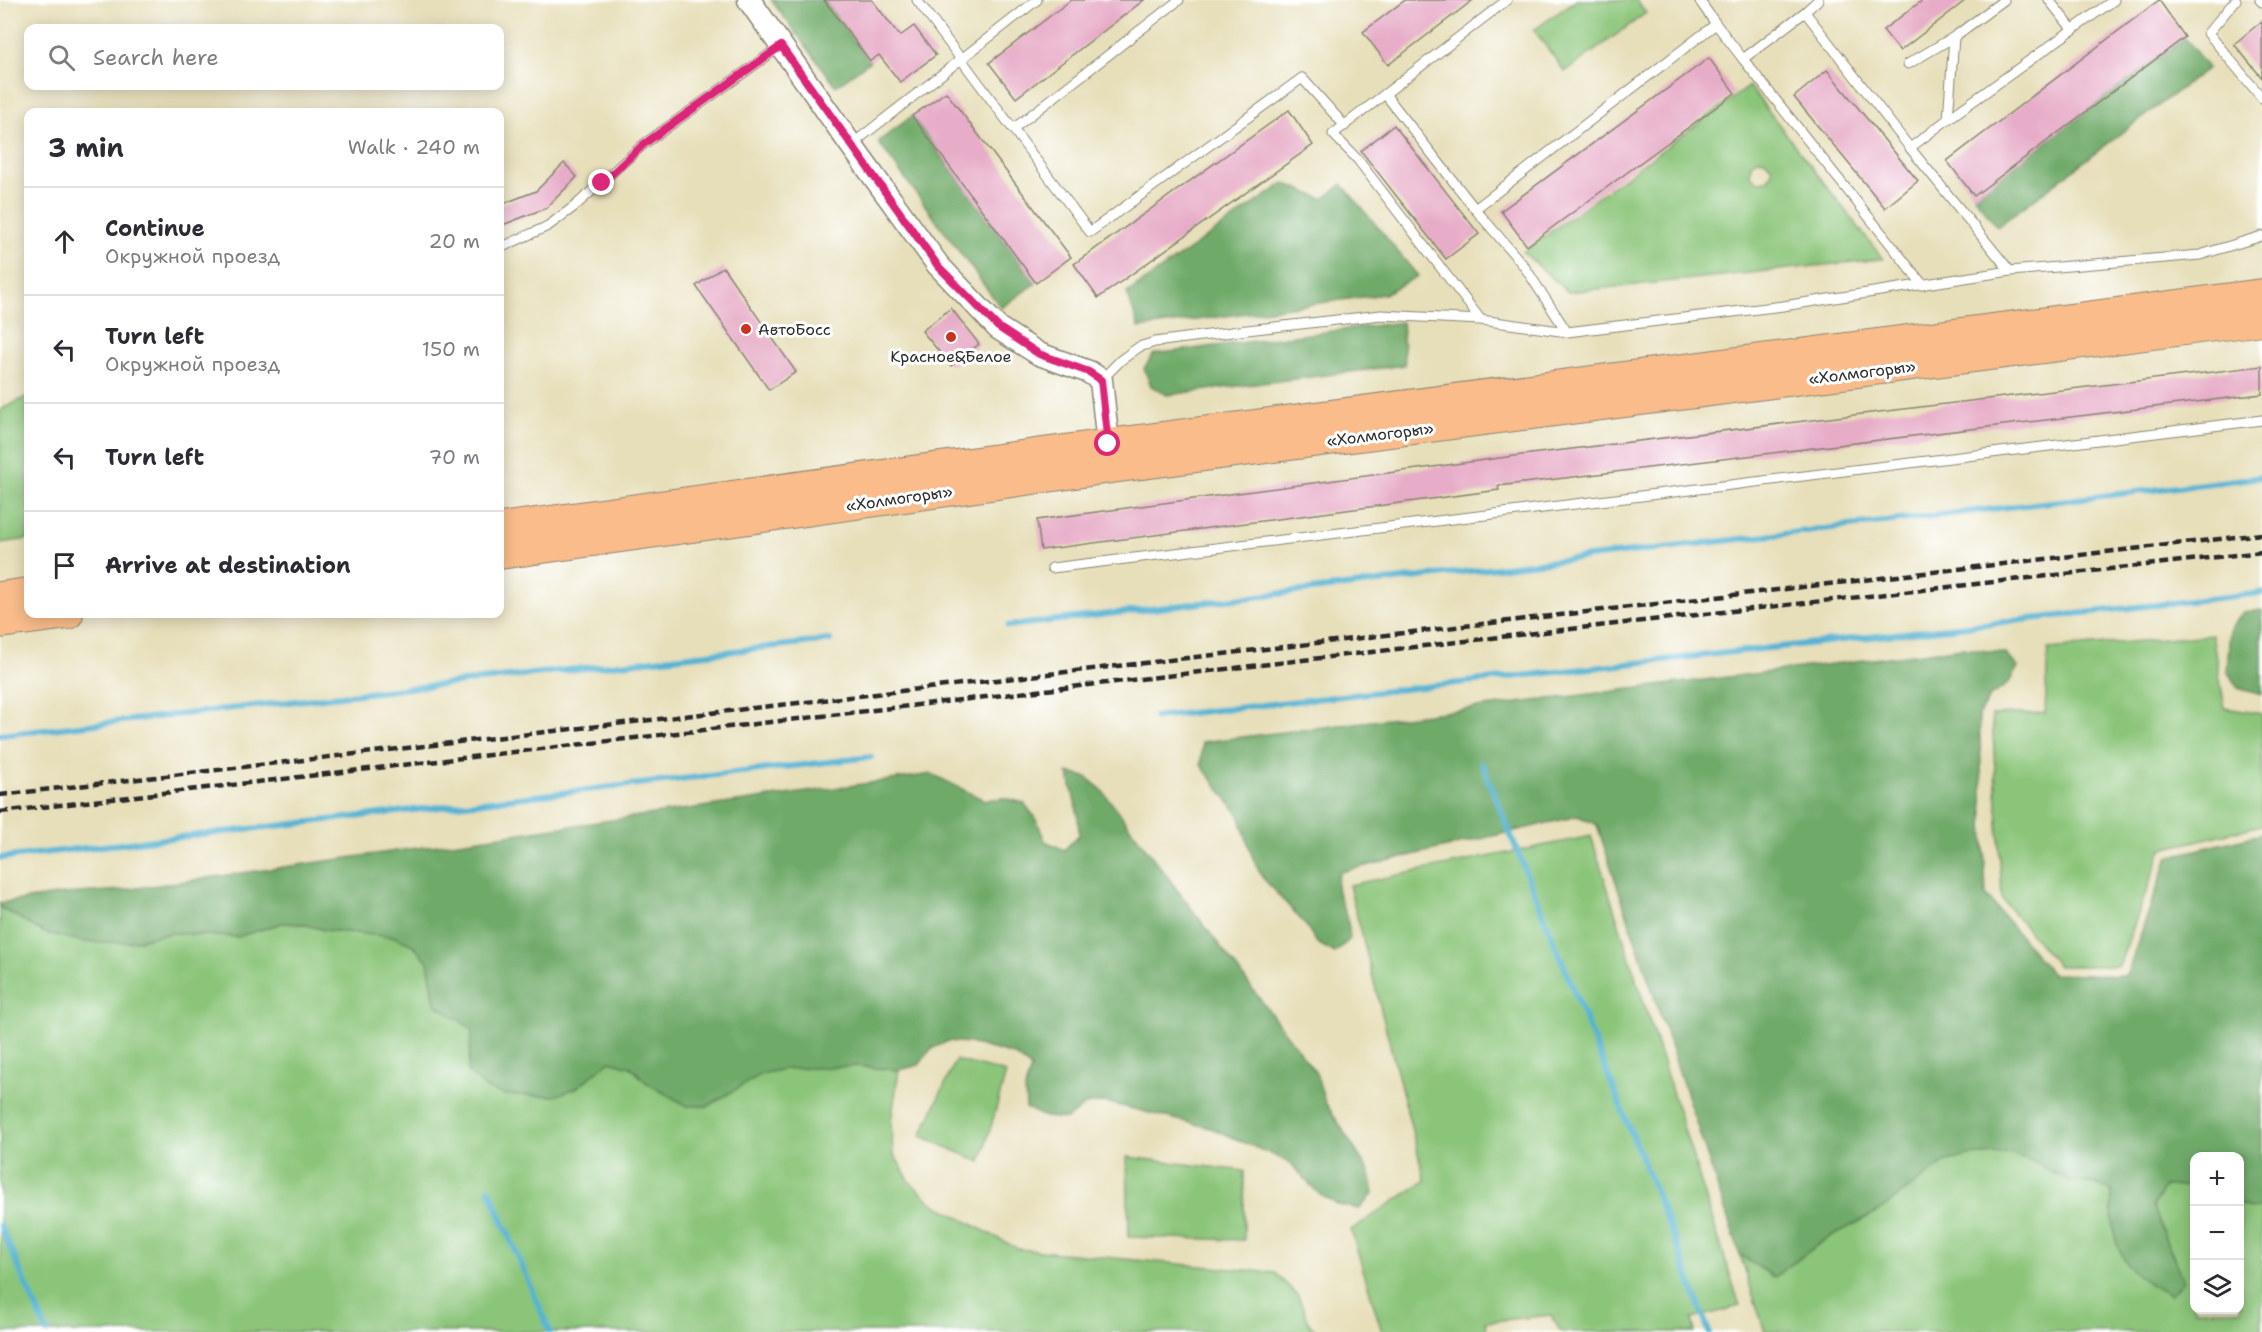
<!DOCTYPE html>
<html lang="en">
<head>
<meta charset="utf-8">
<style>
	:root { --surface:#fff; --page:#f2f2f3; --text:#2b2b33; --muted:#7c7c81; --line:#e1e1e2 }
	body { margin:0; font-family:"Shantell Sans",sans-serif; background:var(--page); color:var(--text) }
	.controls { position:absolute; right:18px; bottom:18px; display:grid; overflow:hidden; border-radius:12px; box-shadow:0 3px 15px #0003 }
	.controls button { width:54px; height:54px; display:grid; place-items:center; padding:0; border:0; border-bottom:2px solid var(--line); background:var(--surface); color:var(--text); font:30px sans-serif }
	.stop { position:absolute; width:18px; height:18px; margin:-14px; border:4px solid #db2777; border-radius:50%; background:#fff }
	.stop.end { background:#db2777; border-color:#fff; box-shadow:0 2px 6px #0008 }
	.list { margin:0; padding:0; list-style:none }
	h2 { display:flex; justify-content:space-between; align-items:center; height:78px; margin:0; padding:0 24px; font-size:26px }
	h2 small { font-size:20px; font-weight:400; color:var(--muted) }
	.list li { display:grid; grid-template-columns:39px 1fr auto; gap:18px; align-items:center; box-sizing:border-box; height:108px; padding:0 24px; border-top:2px solid var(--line) }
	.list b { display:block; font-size:22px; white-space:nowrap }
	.list p { margin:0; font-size:20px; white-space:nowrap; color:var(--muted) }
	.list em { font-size:20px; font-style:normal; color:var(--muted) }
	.icon { flex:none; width:33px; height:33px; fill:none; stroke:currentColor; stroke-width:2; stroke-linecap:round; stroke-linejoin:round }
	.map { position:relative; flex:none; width:2262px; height:1332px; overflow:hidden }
	.search { position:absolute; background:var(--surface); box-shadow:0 3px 15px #0003; left:24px; top:24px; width:480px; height:66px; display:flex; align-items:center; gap:15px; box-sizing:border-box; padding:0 21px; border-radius:12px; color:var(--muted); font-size:22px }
	.panel { position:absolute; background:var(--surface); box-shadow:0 3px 15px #0003; left:24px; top:108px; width:480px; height:510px; border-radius:12px }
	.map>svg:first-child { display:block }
	.green { fill:#8bc579; stroke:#5b7852; stroke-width:1.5; fill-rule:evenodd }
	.forest { fill:#70aa69; stroke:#4e6a4a; stroke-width:1.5 }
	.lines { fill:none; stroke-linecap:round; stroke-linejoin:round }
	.stream { stroke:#55b3d3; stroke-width:6 }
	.building { fill:#e7acc7 }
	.service-casing { stroke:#898572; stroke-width:11 }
	.tertiary-casing { stroke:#898572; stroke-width:25 }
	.trunk-casing { stroke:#898572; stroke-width:32 }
	.service { stroke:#fff; stroke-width:9 }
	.tertiary { stroke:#fff; stroke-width:22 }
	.trunk { stroke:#f9bc8a; stroke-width:30 }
	.rail { stroke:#2b2b2b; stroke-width:4.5; stroke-dasharray:9 4.5; stroke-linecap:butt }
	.route { stroke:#db2777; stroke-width:8 }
	.poi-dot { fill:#c8321e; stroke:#fff; stroke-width:2 }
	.labels { text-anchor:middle; stroke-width:6; stroke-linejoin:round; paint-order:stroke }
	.poi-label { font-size:16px; fill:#2b2b2b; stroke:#fff; text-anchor:start }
	.street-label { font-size:16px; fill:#2b2b2b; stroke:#fff }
</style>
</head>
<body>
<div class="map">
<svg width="2262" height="1332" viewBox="0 0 2262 1332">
	<rect width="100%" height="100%" fill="#fff"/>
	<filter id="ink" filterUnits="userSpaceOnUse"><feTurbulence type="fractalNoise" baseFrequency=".0167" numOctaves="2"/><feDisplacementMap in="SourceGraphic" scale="12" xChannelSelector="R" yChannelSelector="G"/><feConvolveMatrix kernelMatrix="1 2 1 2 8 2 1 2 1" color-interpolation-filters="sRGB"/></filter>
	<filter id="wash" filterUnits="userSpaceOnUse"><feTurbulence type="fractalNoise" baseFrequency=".008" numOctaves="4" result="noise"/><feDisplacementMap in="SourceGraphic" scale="24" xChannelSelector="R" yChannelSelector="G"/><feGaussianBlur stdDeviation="1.35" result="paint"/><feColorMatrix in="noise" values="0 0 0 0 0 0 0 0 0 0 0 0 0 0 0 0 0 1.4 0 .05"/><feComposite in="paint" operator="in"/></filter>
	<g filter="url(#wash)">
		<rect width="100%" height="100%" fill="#e7dfba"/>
		<g class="green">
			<polygon points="1576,0 1636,0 1646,13 1565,72 1534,30"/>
			<path d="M 1749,86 L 1883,259 L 1568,292 L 1523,252 ZM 1758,159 L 1765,160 L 1772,168 C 1772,177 1767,182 1758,182 L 1750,175 L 1751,164 Z"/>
			<polygon points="28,396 28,539 0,543 0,410"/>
			<polygon points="2212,635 2225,708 2262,714 2262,825 2162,849 2119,966 2058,966 2002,899 1992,715 2045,713 2048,649"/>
			<polygon points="1591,836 1740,1306 1692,1319 1695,1332 1561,1332 1551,1315 1485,1322 1487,1332 1382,1332 1351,1230 1425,1181 1349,885"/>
			<polygon points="0,907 45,933 129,942 170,933 237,937 282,923 303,924 325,930 395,937 413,945 428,961 435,1004 472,1028 576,1088 610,1061 631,1067 647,1083 687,1106 708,1106 761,1074 784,1069 857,1066 899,1070 891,1122 893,1153 910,1182 934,1204 1018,1249 1275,1273 1298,1296 1310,1325 1317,1332 0,1332"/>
			<polygon points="956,1060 1006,1073 981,1162 921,1136"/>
			<polygon points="2009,1153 2030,1160 2071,1182 2093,1183 2112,1191 2111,1211 2175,1259 2166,1241 2153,1205 2164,1187 2186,1186 2194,1189 2194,1310 2240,1310 2240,1204 2251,1209 2262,1207 2262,1332 1765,1332 1740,1255 1774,1277 1824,1240 1875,1213 1947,1161 1968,1156"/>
			<polygon points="1127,1157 1244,1171 1244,1240 1129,1237"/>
		</g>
		<g class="forest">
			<polygon points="771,0 824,0 870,61 836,86"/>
			<polygon points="2185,37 2208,68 1997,227 1974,196"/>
			<polygon points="912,116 1036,283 1001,308 878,142"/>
			<polygon points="1284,183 1323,199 1342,184 1418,276 1384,294 1139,328 1127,293"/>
			<polygon points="1402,322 1405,365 1167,395 1151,386 1144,368 1154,354"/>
			<polygon points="2262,610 2262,695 2238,688 2227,671 2230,629 2243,612"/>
			<path d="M 1962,648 L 2005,653 L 2018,667 L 2008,684 L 1990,696 L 1979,714 L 1986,895 L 2052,974 L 2126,976 L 2168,857 L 2262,834 L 2262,1207 L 2251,1209 L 2240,1204 L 2240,1156 L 2194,1156 L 2194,1189 L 2186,1186 L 2164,1187 L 2153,1205 L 2166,1241 L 2183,1280 L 2170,1295 C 2158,1288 2143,1281 2134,1272 C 2112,1251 2111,1218 2112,1191 L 2093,1183 L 2071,1182 L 2030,1160 L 2009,1153 L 1968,1156 L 1947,1161 L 1875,1213 L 1824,1240 L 1774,1277 L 1740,1255 L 1597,825 L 1578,816 L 1340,872 C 1332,890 1343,902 1347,919 C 1349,925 1349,932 1350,939 L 1335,953 L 1317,943 L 1305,924 L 1262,877 L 1253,859 L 1239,815 L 1201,765 L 1202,742 Z"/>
			<polygon points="1068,773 1086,777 1101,789 1316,1073 1325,1102 1370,1173 1374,1193 1359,1209 1339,1205 1319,1194 1289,1162 1211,1128 1105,1102 1085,1105 1067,1119 1045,1117 1026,1108 1025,1088 1031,1068 1014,1055 969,1043 948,1041 931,1049 919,1065 899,1070 857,1066 784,1069 761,1074 708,1106 687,1106 647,1083 631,1067 610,1061 576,1088 555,1096 505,1095 486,1088 468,1072 472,1029 435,1004 428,961 413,945 394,937 325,930 303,924 282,923 237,937 170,933 129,942 85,942 45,933 0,907 0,903 63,894 124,890 932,774 984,800 1004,798 1024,803 1037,820 1045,841 1064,850 1079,835 1078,815"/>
		</g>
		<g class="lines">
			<g class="stream">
				<polyline points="1008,626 2262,477"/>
				<polyline points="1155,717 2262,593"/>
				<polyline points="0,735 830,640"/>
				<polyline points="1482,764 1674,1238 1709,1332"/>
				<polyline points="0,858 871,757"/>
				<polyline points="489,1189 550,1332"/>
				<polyline points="0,1225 47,1332"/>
			</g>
		</g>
		<g id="blocks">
			<g class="building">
				<polygon points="824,0 872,0 900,36 914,26 936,55 900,82 879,55 870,61"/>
				<polygon points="1071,0 1144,0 1016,98 989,63"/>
				<polygon points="1405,0 1473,0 1388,65 1363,32"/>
				<polygon points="1923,0 1966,0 1900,51 1883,30"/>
				<polygon points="2159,0 2185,37 1974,196 1947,161"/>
				<polygon points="2262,21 2262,78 2234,44"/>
				<polygon points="1709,58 1735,93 1527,246 1501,211"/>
				<polygon points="1827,70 1918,181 1885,208 1794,97"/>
				<polygon points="946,92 1071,257 1036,283 912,116"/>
				<polygon points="1289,110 1313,145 1098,298 1074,264"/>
				<polygon points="1394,125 1479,234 1446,259 1361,151"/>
				<polygon points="564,163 577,177 546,208 500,226 500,205 536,191"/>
				<polygon points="723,267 796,372 769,390 696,286"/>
				<polygon points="951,308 979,344 951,366 922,331"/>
				<polygon points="2262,366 2262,394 1498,486 1499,490 1041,550 1037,520 1522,455"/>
			</g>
		</g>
	</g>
	<g filter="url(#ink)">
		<use href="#blocks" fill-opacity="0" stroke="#898572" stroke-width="1.5"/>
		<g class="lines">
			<defs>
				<g id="service">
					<polyline points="917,0 1013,129 1179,0"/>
					<polyline points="1699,0 1716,24"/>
					<polyline points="2049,0 2073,30"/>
					<polyline points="2236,0 2208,33 2262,98"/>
					<polyline points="2260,0 2262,2"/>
					<polyline points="1805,12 1818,0"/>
					<polyline points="1908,64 1954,37 2004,0"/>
					<polyline points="1385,94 1507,0"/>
					<polyline points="1948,119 2114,0"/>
					<polyline points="1013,129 1090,232 1302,78 1345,126"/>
					<polyline points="851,145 1037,0"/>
					<polyline points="1910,148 1948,119 1954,37"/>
					<polyline points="1475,209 1385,94 1333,134 1358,160 1481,320"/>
					<polyline points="500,248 548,226 575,206 644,144 781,46"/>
					<polyline points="1923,285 1743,59 1805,12 1910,148 2010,271"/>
					<polyline points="1567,332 1524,266 1475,209 1716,24 1743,59"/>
					<polyline points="1101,380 1121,360 1139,347 1155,342 1247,330 1381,315 1481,320 1567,332 1783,306 2010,271 2200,255 2262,236"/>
					<polyline points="1052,568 2262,420"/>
				</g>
				<polyline id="tertiary" points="749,0 851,145 938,265 998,328 1039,354 1089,372 1101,380 1108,444"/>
				<g id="trunk">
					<polyline points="500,528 1108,444 2262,294"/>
					<polyline points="500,554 1111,468 2262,320"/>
					<polyline points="0,597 28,593"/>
					<polyline points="0,623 68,614"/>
				</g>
			</defs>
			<use href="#service" class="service-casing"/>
			<use href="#tertiary" class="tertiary-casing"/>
			<use href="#trunk" class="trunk-casing"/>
			<use href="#service" class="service"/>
			<use href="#tertiary" class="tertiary"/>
			<use href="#trunk" class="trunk"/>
			<g class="rail">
				<polyline points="0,795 2262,534"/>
				<polyline points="0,812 1509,636 2262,552"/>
			</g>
		</g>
	</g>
	<g class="lines" filter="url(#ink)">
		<polyline class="route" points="602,183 644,144 781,46 938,266 998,327 1039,354 1089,372 1101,380 1108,444"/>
	</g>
	<g class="poi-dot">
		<circle cx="746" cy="329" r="6"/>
		<circle cx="951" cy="337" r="6"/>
	</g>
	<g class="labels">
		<g class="poi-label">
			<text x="758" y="335">АвтоБосс</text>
			<text x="951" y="362" text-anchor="middle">Красное&amp;Белое</text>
		</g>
		<g class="street-label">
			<text transform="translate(1862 372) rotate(-7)" y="6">«Холмогоры»</text>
			<text transform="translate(1380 434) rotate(-7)" y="6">«Холмогоры»</text>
			<text transform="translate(899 498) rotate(-8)" y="6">«Холмогоры»</text>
		</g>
	</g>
</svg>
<div class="controls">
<button>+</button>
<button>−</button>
<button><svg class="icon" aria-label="layers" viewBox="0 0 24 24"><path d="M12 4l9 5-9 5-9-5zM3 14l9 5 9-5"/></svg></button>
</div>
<div class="stop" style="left:1108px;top:444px"></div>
<div class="stop end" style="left:602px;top:183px"></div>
<div class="search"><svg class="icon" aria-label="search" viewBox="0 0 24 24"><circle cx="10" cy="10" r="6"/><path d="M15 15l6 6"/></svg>Search here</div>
<section class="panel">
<h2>3 min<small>Walk · 240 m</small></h2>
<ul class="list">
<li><svg class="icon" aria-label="ahead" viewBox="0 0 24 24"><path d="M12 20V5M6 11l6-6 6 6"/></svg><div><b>Continue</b><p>Окружной проезд</p></div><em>20 m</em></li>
<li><svg class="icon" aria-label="left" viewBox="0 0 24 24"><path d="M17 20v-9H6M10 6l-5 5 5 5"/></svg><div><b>Turn left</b><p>Окружной проезд</p></div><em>150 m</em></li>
<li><svg class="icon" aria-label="left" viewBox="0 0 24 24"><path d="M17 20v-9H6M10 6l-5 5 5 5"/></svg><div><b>Turn left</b></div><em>70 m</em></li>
<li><svg class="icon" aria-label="arrive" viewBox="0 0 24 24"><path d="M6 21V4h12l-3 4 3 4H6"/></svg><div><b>Arrive at destination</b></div></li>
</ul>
</section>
</div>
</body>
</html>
